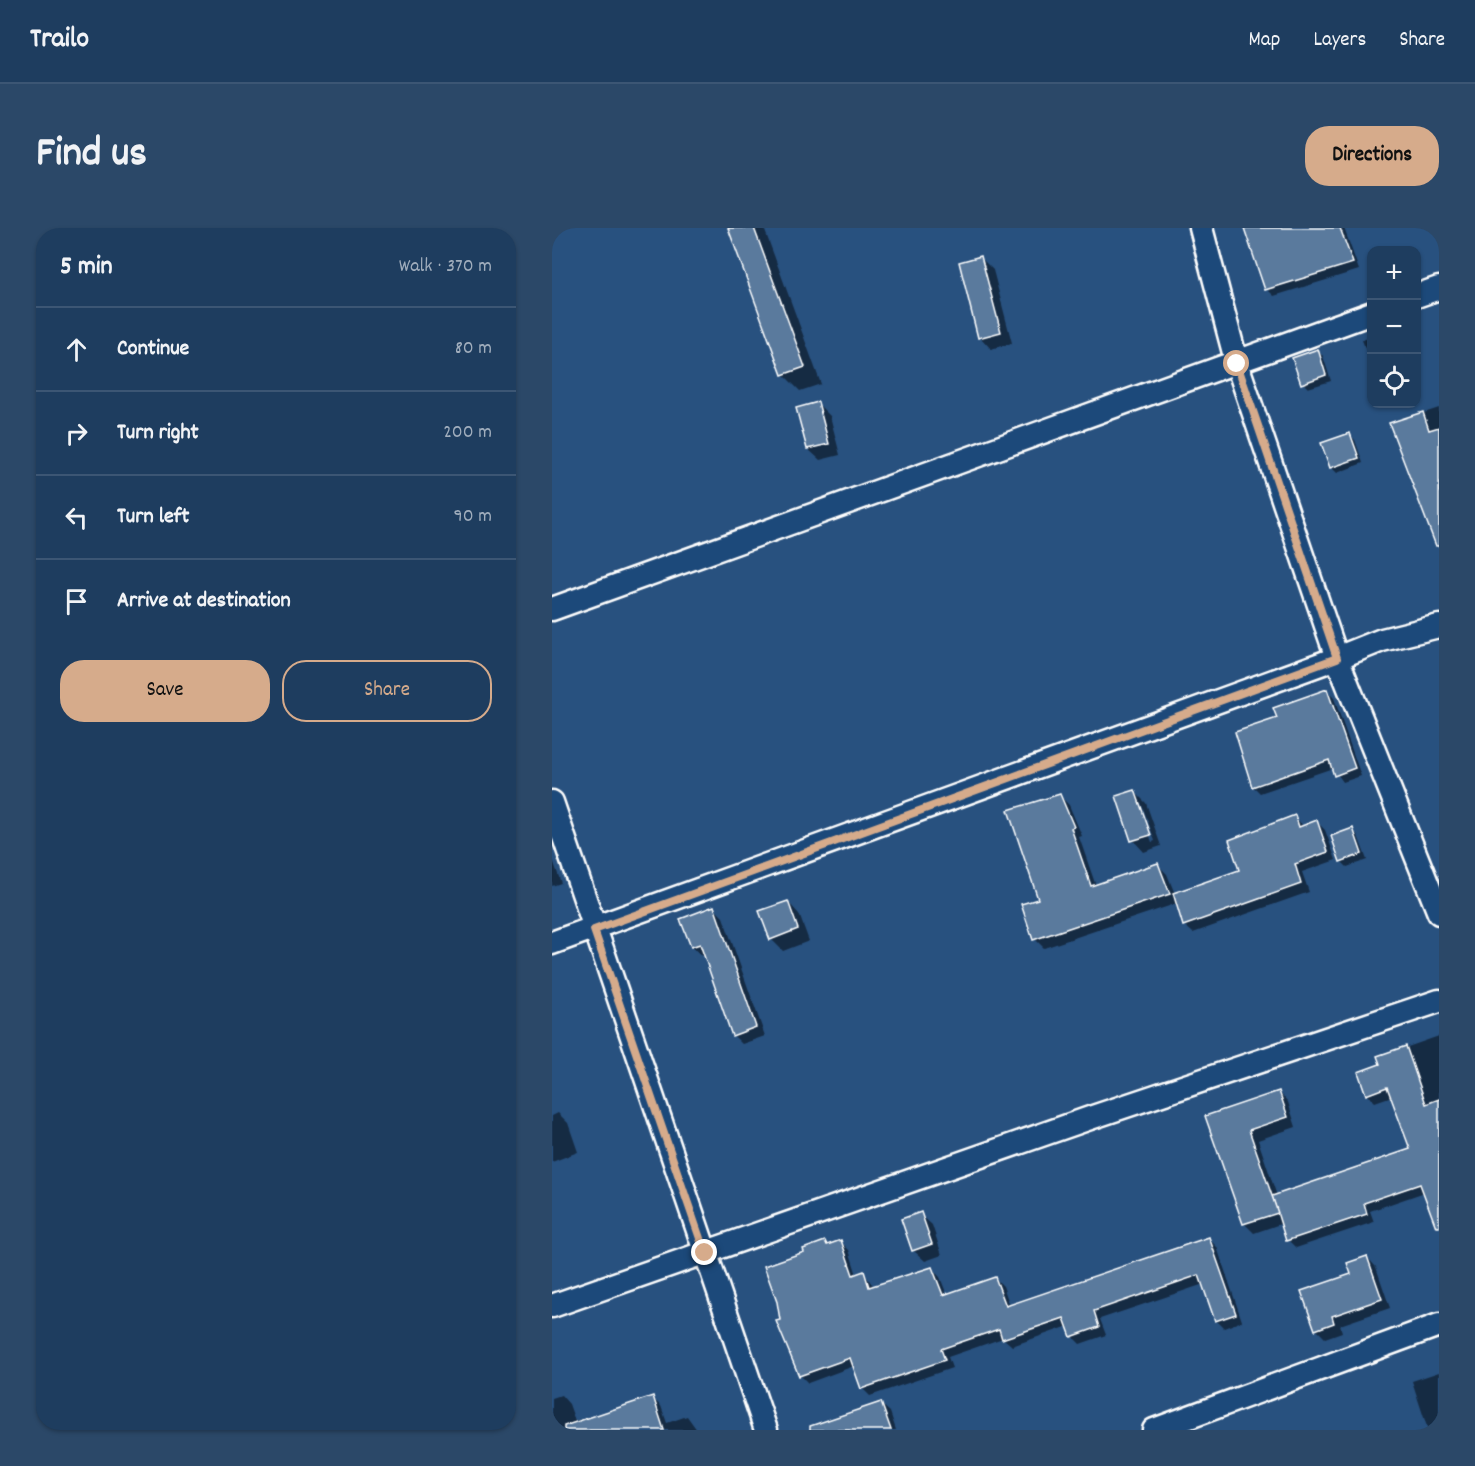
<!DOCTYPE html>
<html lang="en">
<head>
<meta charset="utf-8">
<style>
	:root { --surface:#1e3d5f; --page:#2b4868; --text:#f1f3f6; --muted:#a1aebd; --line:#3c5674; --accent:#d6ab8b }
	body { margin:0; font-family:Dekko,sans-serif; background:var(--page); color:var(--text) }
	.controls { position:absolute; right:18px; top:18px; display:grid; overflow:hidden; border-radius:12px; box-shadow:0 2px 4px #0004 }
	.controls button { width:54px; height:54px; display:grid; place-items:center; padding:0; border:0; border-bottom:2px solid var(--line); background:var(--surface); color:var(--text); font:30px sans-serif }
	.stop { position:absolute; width:18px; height:18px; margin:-14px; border:4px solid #d6ab8b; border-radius:50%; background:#fff }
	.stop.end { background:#d6ab8b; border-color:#fff; box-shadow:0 2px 6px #0008 }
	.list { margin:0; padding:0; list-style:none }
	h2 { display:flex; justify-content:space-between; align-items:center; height:78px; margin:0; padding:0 24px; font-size:26px }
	h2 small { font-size:20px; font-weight:400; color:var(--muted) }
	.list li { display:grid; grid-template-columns:39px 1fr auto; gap:18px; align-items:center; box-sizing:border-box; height:84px; padding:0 24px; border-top:2px solid var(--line) }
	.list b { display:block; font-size:22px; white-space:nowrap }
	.list em { font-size:20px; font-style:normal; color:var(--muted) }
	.actions { display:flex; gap:12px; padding:18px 24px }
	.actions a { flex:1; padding:14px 0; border:2px solid var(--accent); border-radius:24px; text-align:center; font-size:21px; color:var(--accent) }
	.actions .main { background:var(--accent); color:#111 }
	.icon { flex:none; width:33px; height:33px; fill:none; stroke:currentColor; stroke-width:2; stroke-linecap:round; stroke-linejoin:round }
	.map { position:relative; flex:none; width:887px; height:1202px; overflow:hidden; border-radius:24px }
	header { display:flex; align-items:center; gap:36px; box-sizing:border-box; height:84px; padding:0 30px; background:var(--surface); border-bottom:2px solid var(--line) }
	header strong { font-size:28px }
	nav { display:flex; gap:33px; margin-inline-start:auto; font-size:21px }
	.intro { display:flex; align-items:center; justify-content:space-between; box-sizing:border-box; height:144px; padding:0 36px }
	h1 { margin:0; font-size:42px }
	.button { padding:15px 27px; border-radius:24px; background:var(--accent); color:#111; font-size:21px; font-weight:700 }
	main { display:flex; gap:36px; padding:0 36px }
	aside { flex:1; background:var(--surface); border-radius:24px; box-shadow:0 2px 4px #0004 }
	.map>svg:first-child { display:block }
	.shadow { fill:#0007; fill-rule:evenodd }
	.building { fill:#5a7a9d; stroke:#fff; stroke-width:1.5 }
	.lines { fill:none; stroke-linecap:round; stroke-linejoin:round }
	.minor-casing { stroke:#fff; stroke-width:27 }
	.minor { stroke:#1f4a7a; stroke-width:22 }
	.route { stroke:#d6ab8b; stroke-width:8 }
</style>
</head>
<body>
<header>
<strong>Trailo</strong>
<nav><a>Map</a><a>Layers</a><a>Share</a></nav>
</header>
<div class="intro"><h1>Find us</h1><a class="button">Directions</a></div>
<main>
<aside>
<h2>5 min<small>Walk · 370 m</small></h2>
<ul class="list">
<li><svg class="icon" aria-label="ahead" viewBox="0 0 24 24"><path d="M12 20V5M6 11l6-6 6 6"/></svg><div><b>Continue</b></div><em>80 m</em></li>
<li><svg class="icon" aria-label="right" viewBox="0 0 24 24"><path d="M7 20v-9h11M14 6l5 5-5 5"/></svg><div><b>Turn right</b></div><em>200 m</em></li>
<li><svg class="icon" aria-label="left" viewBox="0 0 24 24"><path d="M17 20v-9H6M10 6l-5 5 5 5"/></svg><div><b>Turn left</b></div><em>90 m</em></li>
<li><svg class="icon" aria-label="arrive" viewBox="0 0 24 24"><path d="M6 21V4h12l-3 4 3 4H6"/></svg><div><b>Arrive at destination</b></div></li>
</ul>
<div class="actions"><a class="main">Save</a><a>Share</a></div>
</aside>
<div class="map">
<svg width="887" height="1202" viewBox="0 0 887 1202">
	<rect width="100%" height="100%" fill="#28517f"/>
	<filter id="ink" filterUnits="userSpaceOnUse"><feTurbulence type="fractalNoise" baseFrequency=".0167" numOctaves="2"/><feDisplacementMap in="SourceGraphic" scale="12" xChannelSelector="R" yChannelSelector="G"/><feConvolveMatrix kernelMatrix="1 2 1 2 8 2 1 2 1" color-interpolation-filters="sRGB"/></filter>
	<g filter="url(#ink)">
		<g class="shadow">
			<polygon points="178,0 212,0 269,156 248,163 231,146"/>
			<polygon points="697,0 792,0 807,42 722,68 715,61"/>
			<polygon points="429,30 441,42 460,115 439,121 428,109"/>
			<polygon points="820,109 820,138 810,112"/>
			<polygon points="765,123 771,128 779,153 756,160 751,155"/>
			<polygon points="266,176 278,188 288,227 268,232 256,221 246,181"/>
			<polygon points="887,180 887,310 839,196"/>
			<polygon points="798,207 803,212 811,235 785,245 779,239"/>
			<polygon points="775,463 782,470 809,548 791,554 781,540 708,565 701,558 727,491"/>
			<path d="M 583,564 L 594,575 L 609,618 L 592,624 L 581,612 ZM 586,575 L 589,575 L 603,613 L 600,614 Z"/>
			<polygon points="507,567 517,577 530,608 527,609 544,658 606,637 615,646 623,666 689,643 743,589 752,599 765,594 773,602 784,632 750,644 757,664 641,705 632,697 626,675 492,720 483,711"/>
			<polygon points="801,602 806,608 815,632 795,639 789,633"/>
			<polygon points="0,629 9,655 0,658"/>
			<polygon points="236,674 247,686 257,713 231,723 219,711"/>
			<polygon points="162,680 171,689 213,808 190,816 181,807 153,727 150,728 140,719"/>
			<polygon points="887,808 887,981 873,964 818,983 822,994 744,1020 736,1012 731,995 702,1005 693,996 655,889 727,864 736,874 744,899 706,912 725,968 860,922 840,868 823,874 815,866 830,837 827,829"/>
			<polygon points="6,885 16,895 26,924 0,934 0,888"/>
			<polygon points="368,986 380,997 390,1027 373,1033 361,1022"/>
			<polygon points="657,1011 665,1019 690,1093 672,1100 664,1092 652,1056 548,1091 554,1107 528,1116 520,1108 517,1098 460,1118 451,1110 396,1129 400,1140 318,1168 310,1160 302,1138 256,1155 248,1147 230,1093 276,1018 289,1014 297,1022 305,1047 312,1045 322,1059 380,1041 388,1049 395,1067 443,1050 451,1058 458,1078"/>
			<polygon points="815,1029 824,1039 838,1080 788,1097 790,1104 773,1110 764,1101"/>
			<polygon points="887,1144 887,1202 876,1202 860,1153"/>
			<polygon points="9,1167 17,1176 23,1193 31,1191 33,1193 100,1170 109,1178 115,1195 135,1188 145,1202 0,1202 0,1170"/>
			<polygon points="329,1176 338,1184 344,1202 282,1202"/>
		</g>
		<g class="building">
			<polygon points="176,0 202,0 253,139 230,147"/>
			<polygon points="692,0 788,0 801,35 713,62"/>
			<polygon points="429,28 449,104 426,110 407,34"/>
			<polygon points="766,121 774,147 749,156 740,130"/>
			<polygon points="266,174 277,216 255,221 244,180"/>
			<polygon points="871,184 877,202 887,199 887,318 884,318 837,195"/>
			<polygon points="798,205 807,230 778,240 769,215"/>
			<polygon points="775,461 803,540 782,548 777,532 700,559 683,504 725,490 721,480"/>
			<polygon points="583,562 599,607 579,613 564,568"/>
			<polygon points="508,566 522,599 519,600 539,658 606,635 618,666 481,712 469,676 486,671 456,582"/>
			<polygon points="743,587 747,599 765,592 776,624 743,636 749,656 631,698 621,665 687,642 677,612"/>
			<polygon points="801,600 810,626 788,634 779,608"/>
			<polygon points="236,673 246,701 218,712 207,683"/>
			<polygon points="162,678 204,799 180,808 148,716 139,719 128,691"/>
			<polygon points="854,818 874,876 887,871 887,999 884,999 868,956 812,975 815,986 734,1013 720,968 858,921 835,859 814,867 806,844 828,836 825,828"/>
			<polygon points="727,863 736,889 697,902 726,985 691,996 653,888"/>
			<polygon points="369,984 380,1016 360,1023 349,991"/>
			<polygon points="657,1009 684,1086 663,1093 647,1047 542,1083 547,1099 519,1109 512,1090 450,1111 447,1101 389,1121 393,1132 309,1161 298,1130 247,1148 224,1093 228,1092 225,1074 212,1038 252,1024 251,1021 273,1013 275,1017 289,1012 301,1047 312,1043 317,1059 380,1039 391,1067 443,1049 454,1078"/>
			<polygon points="815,1028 830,1071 780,1088 782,1095 763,1102 749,1063 799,1046 795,1035"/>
			<polygon points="101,1168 112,1202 12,1202 12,1198"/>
			<polygon points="329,1174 339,1202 258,1202 258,1198"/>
		</g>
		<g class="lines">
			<defs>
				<g id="minor">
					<polyline points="649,0 685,136 785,430 887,685"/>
					<polyline points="864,68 887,60"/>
					<polyline points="0,381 820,85"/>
					<polyline points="0,574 214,1202"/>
					<polyline points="0,715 785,430 830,412 887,398"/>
					<polyline points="0,1078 538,890 887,773"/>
					<polyline points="602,1202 887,1097"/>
				</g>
			</defs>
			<use href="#minor" class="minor-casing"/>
			<use href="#minor" class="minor"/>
		</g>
	</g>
	<g class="lines" filter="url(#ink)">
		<polyline class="route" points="153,1025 42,702 785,430 685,136"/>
	</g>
</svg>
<div class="controls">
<button>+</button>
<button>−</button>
<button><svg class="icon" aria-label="locate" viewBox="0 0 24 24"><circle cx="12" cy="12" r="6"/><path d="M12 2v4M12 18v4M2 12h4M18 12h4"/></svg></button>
</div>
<div class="stop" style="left:685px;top:136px"></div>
<div class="stop end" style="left:153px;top:1025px"></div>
</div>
</main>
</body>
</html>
